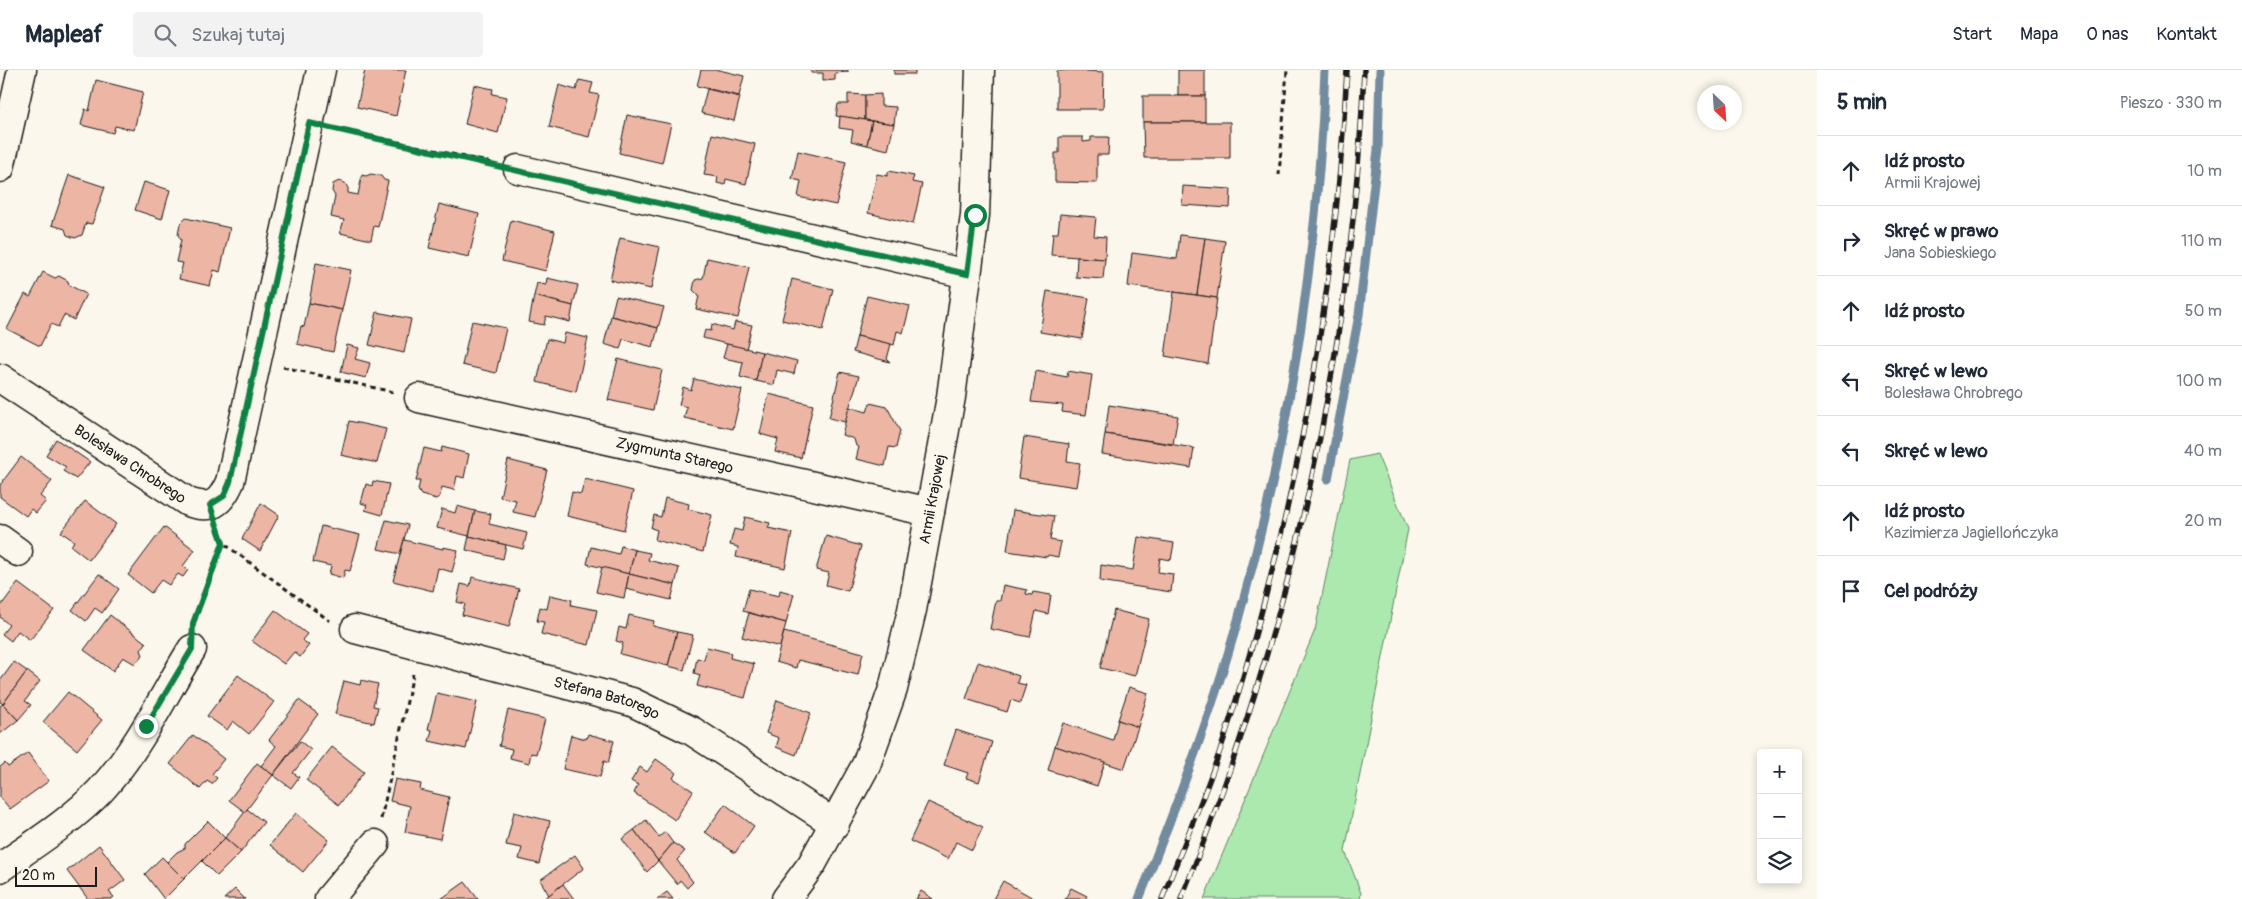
<!DOCTYPE html>
<html lang="pl">
<head>
<meta charset="utf-8">
<style>
	:root { --surface:#fff; --page:#f2f2f3; --text:#1f2937; --muted:#747a83; --line:#e0e1e3 }
	body { margin:0; font-family:Pangolin,sans-serif; background:var(--page); color:var(--text) }
	.controls { position:absolute; right:15px; bottom:15px; display:grid; overflow:hidden; border-radius:5px; box-shadow:0 2px 8px #0003 }
	.controls button { width:45px; height:45px; display:grid; place-items:center; padding:0; border:0; border-bottom:1px solid var(--line); background:var(--surface); color:var(--text); font:25px sans-serif }
	.compass { position:absolute; left:1697px; top:15px; width:45px; height:45px; border-radius:50%; background:var(--surface); box-shadow:0 2px 8px #0003; rotate:155deg }
	.scale { position:absolute; left:15px; bottom:12px; width:82px; box-sizing:border-box; padding-left:5px; border:2px solid #1c1c1c; border-top:0; font-size:14px; line-height:18px; white-space:nowrap; color:#1c1c1c; -webkit-text-stroke:4px #fbf7ec; paint-order:stroke }
	.stop { position:absolute; width:15px; height:15px; margin:-11px; border:4px solid #0b8043; border-radius:50%; background:#fff }
	.stop.end { background:#0b8043; border-color:#fff; box-shadow:0 1px 5px #0008 }
	.list { margin:0; padding:0; list-style:none }
	h2 { display:flex; justify-content:space-between; align-items:center; height:65px; margin:0; padding:0 20px; font-size:21px }
	h2 small { font-size:16px; font-weight:400; color:var(--muted) }
	.list li { display:grid; grid-template-columns:32px 1fr auto; gap:15px; align-items:center; box-sizing:border-box; height:70px; padding:0 20px; border-top:1px solid var(--line) }
	.list b { display:block; font-size:19px; white-space:nowrap }
	.list p { margin:0; font-size:16px; white-space:nowrap; color:var(--muted) }
	.list em { font-size:16px; font-style:normal; color:var(--muted) }
	.icon { flex:none; width:28px; height:28px; fill:none; stroke:currentColor; stroke-width:2; stroke-linecap:round; stroke-linejoin:round }
	.map { position:relative; flex:none; width:1817px; height:829px; overflow:hidden }
	header { display:flex; align-items:center; gap:30px; box-sizing:border-box; height:70px; padding:0 25px; background:var(--surface); border-bottom:1px solid var(--line) }
	header strong { font-size:24px }
	nav { display:flex; gap:28px; margin-inline-start:auto; font-size:18px }
	.search { width:350px; height:45px; background:var(--page); display:flex; align-items:center; gap:12px; box-sizing:border-box; padding:0 18px; border-radius:5px; color:var(--muted); font-size:19px }
	main { display:flex }
	aside { flex:1; background:var(--surface) }
	.map>svg:first-child { display:block }
	.green { fill:#abe9af; stroke:#648266 }
	.lines { fill:none; stroke-linecap:round; stroke-linejoin:round }
	.stream { stroke:#728b9f; stroke-width:9 }
	.building { fill:#edb5a4; stroke:#1c1c1c }
	.minor-casing { stroke:#1c1c1c; stroke-width:31 }
	.path { stroke:#1c1c1c; stroke-width:3; stroke-dasharray:5 4; stroke-linecap:butt }
	.minor { stroke:#fbf7ec; stroke-width:28 }
	.rail-casing { stroke:#1c1c1c; stroke-width:5.5 }
	.rail { stroke:#fbf7ec; stroke-width:4; stroke-dasharray:11; stroke-linecap:butt }
	.route { stroke:#0b8043; stroke-width:6 }
	.labels { text-anchor:middle; stroke-width:4.5; stroke-linejoin:round; paint-order:stroke }
	.street-label { font-size:15px; fill:#1c1c1c; stroke:#fbf7ec }
</style>
</head>
<body>
<header>
<strong>Mapleaf</strong>
<div class="search"><svg class="icon" aria-label="search" viewBox="0 0 24 24"><circle cx="10" cy="10" r="6"/><path d="M15 15l6 6"/></svg>Szukaj tutaj</div>
<nav><a>Start</a><a>Mapa</a><a>O nas</a><a>Kontakt</a></nav>
</header>
<main>
<div class="map">
<svg width="1817" height="829" viewBox="0 0 1817 829">
	<rect width="100%" height="100%" fill="#fbf7ec"/>
	<filter id="ink" filterUnits="userSpaceOnUse"><feTurbulence type="fractalNoise" baseFrequency=".02" numOctaves="2"/><feDisplacementMap in="SourceGraphic" scale="10" xChannelSelector="R" yChannelSelector="G"/><feConvolveMatrix kernelMatrix="1 2 1 2 8 2 1 2 1" color-interpolation-filters="sRGB"/></filter>
	<g filter="url(#ink)">
		<polygon class="green" points="1377,384 1408,459 1345,781 1361,823 1360,829 1204,829 1315,560 1350,390"/>
		<g class="lines">
			<g class="stream">
				<polyline points="1328,409 1359,245 1378,79 1380,0"/>
				<path d="M 1139,829 C 1176,738 1211,645 1238,550 C 1288,372 1318,185 1325,0"/>
			</g>
		</g>
		<g class="building">
			<polygon points="365,0 406,0 396,46 357,37"/>
			<polygon points="701,0 719,0 744,6 739,26 697,16"/>
			<polygon points="811,0 848,0 848,2 835,3 835,10 823,11 823,3 811,3"/>
			<rect x="894" y="0" width="21" height="4"/>
			<polygon points="1072,0 1104,2 1103,39 1057,39 1057,1"/>
			<rect x="1178" y="0" width="27" height="26"/>
			<polygon points="96,10 143,22 134,60 115,56 113,63 81,55 85,39 89,41"/>
			<polygon points="579,10 593,13 590,23 599,25 589,67 549,57 559,15 576,20"/>
			<polygon points="474,15 493,19 492,24 507,27 498,63 465,54"/>
			<polygon points="707,19 740,27 734,51 701,43"/>
			<polygon points="848,24 865,25 865,50 836,46 838,34 848,34"/>
			<polygon points="881,24 881,36 896,37 894,54 865,50 865,25"/>
			<rect x="1143" y="26" width="62" height="26"/>
			<polygon points="627,45 671,54 662,93 619,83"/>
			<polygon points="840,46 872,51 867,75 851,71 853,60 839,58"/>
			<polygon points="872,51 894,54 888,80 867,75"/>
			<polygon points="1143,52 1230,52 1230,88 1144,88"/>
			<polygon points="712,64 755,74 746,114 726,109 725,115 717,113 718,107 704,105"/>
			<polygon points="1059,67 1083,67 1083,72 1091,71 1091,67 1109,67 1108,85 1097,85 1097,113 1055,112 1055,83 1059,83"/>
			<polygon points="798,81 846,92 836,135 798,127 801,111 792,109"/>
			<polygon points="889,101 914,106 912,112 922,114 913,154 868,143 877,104 887,106"/>
			<polygon points="371,104 381,106 384,110 388,111 378,157 374,156 371,170 340,163 344,150 331,147 335,126 332,121 333,114 339,111 345,113 348,118 348,123 358,125 362,105 366,106"/>
			<polygon points="69,105 105,117 92,154 86,153 82,165 75,168 67,165 65,159 52,155"/>
			<polygon points="144,112 170,120 162,149 135,140"/>
			<polygon points="1183,116 1231,119 1230,138 1182,135"/>
			<polygon points="439,134 479,144 469,187 429,178"/>
			<polygon points="1060,144 1096,147 1094,166 1106,167 1105,189 1051,185 1053,163 1058,163"/>
			<polygon points="186,148 230,158 220,202 214,200 210,216 179,209 183,193 176,192 181,170 178,165 180,154"/>
			<polygon points="511,150 555,161 546,201 502,191"/>
			<polygon points="1180,165 1205,168 1197,225 1128,216 1132,183 1177,189"/>
			<polygon points="620,168 660,177 651,219 610,210"/>
			<polygon points="1205,168 1225,171 1217,228 1197,225"/>
			<polygon points="1077,187 1105,189 1103,209 1076,207"/>
			<polygon points="707,188 749,197 738,248 696,239 699,226 693,220 695,210 703,208"/>
			<polygon points="316,193 351,200 342,240 309,233"/>
			<polygon points="43,202 55,208 59,206 68,211 69,215 86,224 74,250 64,245 58,257 51,254 40,276 7,259 25,224 30,227"/>
			<polygon points="547,208 578,215 573,236 534,226 537,213 546,215"/>
			<polygon points="792,209 833,219 823,260 782,250"/>
			<polygon points="1047,221 1089,228 1082,269 1040,262"/>
			<polygon points="1174,222 1217,228 1208,294 1165,286"/>
			<polygon points="534,226 573,236 570,252 546,246 544,255 529,252"/>
			<polygon points="616,226 664,237 658,258 611,246"/>
			<polygon points="867,226 910,236 903,263 897,261 894,275 857,266"/>
			<polygon points="309,233 342,240 333,282 297,274 301,256 304,257"/>
			<polygon points="377,242 411,249 404,283 369,275"/>
			<polygon points="611,246 658,258 653,277 623,269 620,279 604,274"/>
			<polygon points="472,251 506,258 496,303 462,295"/>
			<polygon points="735,252 752,255 746,279 703,268 705,260 711,261 712,254 733,260"/>
			<polygon points="565,263 588,268 576,322 537,312 547,269 563,273"/>
			<polygon points="857,266 891,274 887,289 890,292 853,282"/>
			<polygon points="727,274 762,282 756,311 740,307 743,292 723,288"/>
			<polygon points="347,275 359,278 355,289 370,293 366,308 341,302"/>
			<polygon points="762,282 797,291 794,304 777,300 774,315 756,311"/>
			<polygon points="618,289 662,300 653,340 608,330"/>
			<polygon points="1036,301 1067,307 1068,301 1092,305 1086,345 1062,342 1063,335 1031,332"/>
			<polygon points="840,302 859,306 845,352 829,348"/>
			<polygon points="694,309 742,320 733,359 684,348 687,337 679,335 683,317 691,320"/>
			<polygon points="769,324 813,335 801,388 775,382 778,369 760,364"/>
			<polygon points="870,333 887,337 900,361 896,378 889,377 885,396 856,389 859,377 856,376 854,369 842,365 849,337 867,342"/>
			<polygon points="1109,335 1178,346 1173,374 1105,364"/>
			<polygon points="349,351 386,359 377,393 341,385"/>
			<polygon points="1105,364 1194,378 1191,398 1102,384"/>
			<polygon points="1024,367 1069,374 1067,391 1080,393 1076,417 1018,408"/>
			<polygon points="56,369 90,392 76,409 63,401 66,397 46,385"/>
			<polygon points="442,377 469,384 464,408 457,406 454,420 442,417 440,426 436,429 421,425 418,420 420,411 416,411 424,378 441,382"/>
			<polygon points="21,387 52,411 40,426 46,431 36,443 31,439 26,446 0,427 0,415"/>
			<polygon points="508,390 547,400 535,447 513,442 516,430 500,427"/>
			<polygon points="585,409 633,421 624,460 567,446 572,422 581,424"/>
			<polygon points="373,411 389,414 382,445 365,440 367,435 361,433 366,414 372,416"/>
			<polygon points="665,428 689,434 688,439 712,445 703,482 655,470 657,460 651,458 654,445 661,447"/>
			<polygon points="85,431 116,454 89,490 71,476 74,471 61,462"/>
			<polygon points="261,433 279,445 260,481 242,469"/>
			<polygon points="457,436 475,441 469,466 437,458 442,439 455,443"/>
			<polygon points="1013,440 1054,446 1050,470 1061,472 1058,487 1048,485 1047,487 1007,481"/>
			<polygon points="475,441 491,444 489,454 527,463 523,479 469,466"/>
			<polygon points="745,447 770,453 768,458 792,463 785,498 736,487 738,477 730,475 734,459 742,461"/>
			<polygon points="386,450 408,455 400,484 378,479"/>
			<polygon points="321,456 360,465 350,501 345,500 343,508 329,504 331,496 313,492"/>
			<polygon points="164,457 195,480 183,496 188,500 183,507 178,504 169,515 161,510 151,523 128,505"/>
			<polygon points="469,466 506,475 503,489 466,480"/>
			<polygon points="826,466 861,476 848,521 826,515 829,503 816,500"/>
			<polygon points="1138,467 1174,473 1171,490 1160,488 1158,502 1173,504 1171,522 1100,511 1101,495 1133,500"/>
			<polygon points="404,470 443,479 443,477 458,480 452,502 438,498 433,521 393,511"/>
			<polygon points="621,476 635,480 629,504 587,494 591,477 619,484"/>
			<polygon points="635,480 650,483 648,490 679,498 675,515 629,504"/>
			<polygon points="602,497 629,504 624,528 596,522"/>
			<polygon points="99,504 119,519 102,543 95,538 86,551 72,540"/>
			<polygon points="629,504 675,515 671,530 626,519"/>
			<polygon points="472,507 519,519 509,557 462,545 465,534 457,532 461,514 470,516"/>
			<polygon points="18,513 54,540 30,570 18,561 11,571 2,564 9,555 0,547 0,537"/>
			<polygon points="1003,515 1027,520 1026,524 1032,525 1033,522 1051,525 1048,544 1036,541 1030,567 990,559 996,531 1000,531"/>
			<polygon points="749,519 779,526 780,520 794,524 786,553 743,541"/>
			<polygon points="550,525 572,530 571,535 597,540 589,575 541,564 544,552 537,551 540,537 547,539"/>
			<polygon points="275,540 307,564 302,570 309,575 300,587 294,582 284,594 252,571"/>
			<polygon points="1114,540 1149,549 1135,606 1100,598"/>
			<polygon points="749,543 786,553 780,577 742,567"/>
			<polygon points="110,545 146,573 141,580 143,585 135,594 123,587 113,601 84,580"/>
			<polygon points="629,545 654,551 653,556 677,562 668,596 620,584 623,573 616,571 619,557 626,559"/>
			<polygon points="677,562 693,565 684,600 668,596"/>
			<polygon points="784,562 863,583 858,605 798,590 796,598 776,592"/>
			<polygon points="707,577 731,583 730,588 754,594 745,628 697,616 700,605 694,603 697,588 704,590"/>
			<polygon points="14,592 27,601 3,634 0,632 0,611"/>
			<polygon points="978,592 1019,606 1017,613 1026,615 1020,633 1011,630 1007,642 966,629"/>
			<polygon points="27,601 40,611 25,631 31,635 18,650 3,634"/>
			<polygon points="238,605 274,632 249,664 233,651 227,660 207,646"/>
			<polygon points="361,610 378,614 373,636 378,637 374,653 335,644 344,611 360,615"/>
			<polygon points="1129,617 1148,623 1138,657 1118,650"/>
			<polygon points="68,622 102,650 77,680 43,652"/>
			<polygon points="437,623 477,632 466,679 429,671 432,660 428,659"/>
			<polygon points="299,630 318,644 273,705 261,696 276,676 269,670"/>
			<polygon points="777,630 811,643 796,685 776,677 779,668 766,663"/>
			<polygon points="3,634 18,650 0,664 0,636"/>
			<polygon points="508,640 545,649 536,684 531,683 529,693 510,688 512,679 499,676"/>
			<polygon points="1118,650 1138,657 1124,699 1055,676 1063,653 1113,670"/>
			<polygon points="956,660 992,672 979,712 966,708 968,703 944,695"/>
			<polygon points="588,664 614,671 608,693 604,691 600,707 563,699 571,665 586,669"/>
			<polygon points="193,665 224,689 212,704 217,708 212,714 207,711 200,719 170,694"/>
			<polygon points="300,671 311,680 293,703 299,707 291,718 273,705"/>
			<polygon points="1055,676 1105,692 1097,716 1048,700"/>
			<polygon points="332,677 364,702 339,735 306,710"/>
			<polygon points="28,683 49,711 10,739 0,727 0,697 5,693 8,697"/>
			<polygon points="656,689 676,703 673,708 693,721 675,750 634,723 638,715 631,711 640,697 647,702"/>
			<polygon points="257,693 273,705 245,742 229,730"/>
			<polygon points="395,709 421,714 420,720 449,727 440,769 405,762 410,736 390,731"/>
			<polygon points="928,732 983,757 972,780 956,772 948,789 910,771"/>
			<polygon points="725,734 754,756 735,783 705,762"/>
			<polygon points="247,739 264,752 241,782 225,768"/>
			<polygon points="514,742 550,751 539,794 519,789 522,778 506,775"/>
			<polygon points="296,743 329,770 303,802 270,775"/>
			<polygon points="646,750 659,767 665,762 673,773 658,791 634,760"/>
			<polygon points="208,751 225,768 184,809 167,792 177,782 185,778 185,774"/>
			<polygon points="634,760 658,791 647,802 622,769"/>
			<polygon points="225,768 241,782 217,806 202,791"/>
			<polygon points="673,773 685,781 677,790 693,812 687,818 680,810 677,814 658,791"/>
			<polygon points="99,775 125,810 109,822 114,827 111,829 88,829 67,801"/>
			<polygon points="575,785 584,798 549,825 540,810"/>
			<polygon points="162,787 184,809 164,829 145,804"/>
			<polygon points="1003,811 1035,829 993,829"/>
			<polygon points="465,812 478,829 441,829"/>
			<polygon points="563,814 574,829 543,829 549,825"/>
			<polygon points="1071,818 1087,826 1085,829 1065,829"/>
			<polygon points="235,819 245,829 224,829"/>
			<polygon points="921,821 933,829 916,829"/>
			<polygon points="667,822 673,829 657,829"/>
		</g>
		<g class="lines">
			<defs>
				<g id="minor">
					<polyline points="0,98 22,0"/>
					<polyline points="518,99 967,204"/>
					<path id="s1" d="M 0,308 L 188,432 C 212,440 220,434 230,412 L 321,0"/>
					<path id="s2" d="M 419,328 L 930,442"/>
					<polyline points="0,469 18,482"/>
					<path id="s3" d="M 355,559 L 632,632 L 692,661 L 835,754"/>
					<path d="M 0,798 C 34,774 71,751 100,721 C 138,680 163,626 192,579"/>
					<polyline points="329,829 375,774"/>
					<path id="s4" d="M 786,829 L 812,794 L 866,695 L 893,619 L 912,540 L 951,327 L 975,145 L 980,0"/>
				</g>
			</defs>
			<use href="#minor" class="minor-casing"/>
			<g class="path">
				<polyline points="337,59 492,93"/>
				<polyline points="1279,105 1287,0"/>
				<polyline points="283,297 393,322"/>
				<polyline points="218,459 223,473 330,551"/>
				<polyline points="194,552 223,473"/>
				<polyline points="381,749 413,604"/>
			</g>
			<use href="#minor" class="minor"/>
			<defs>
				<g id="rail">
					<path d="M 1162,829 C 1183,776 1206,723 1224,669 C 1295,448 1335,231 1347,0"/>
					<path d="M 1181,829 C 1289,565 1352,285 1364,0"/>
				</g>
			</defs>
			<use href="#rail" class="rail-casing"/>
			<use href="#rail" class="rail"/>
		</g>
	</g>
	<g class="lines" filter="url(#ink)">
		<polyline class="route" points="146,656 192,579 193,553 223,473 210,435 224,426 230,412 309,53 967,204 975,145"/>
	</g>
	<g class="labels">
		<g class="street-label">
			<text dy="5" stroke="none"><textPath href="#s2" startOffset="262">Zygmunta Starego</textPath></text>
			<text dy="5" stroke="none"><textPath href="#s1" startOffset="156">Bolesława Chrobrego</textPath></text>
			<text dy="5" stroke="none"><textPath href="#s4" startOffset="431">Armii Krajowej</textPath></text>
			<text dy="5" stroke="none"><textPath href="#s3" startOffset="261">Stefana Batorego</textPath></text>
		</g>
	</g>
</svg>
<div class="controls">
<button>+</button>
<button>−</button>
<button><svg class="icon" aria-label="layers" viewBox="0 0 24 24"><path d="M12 4l9 5-9 5-9-5zM3 14l9 5 9-5"/></svg></button>
</div>
<svg class="compass" viewBox="-18 -18 36 36"><path d="M0-13l5 13h-10z" fill="#e53935"/><path d="M0 13l5-13h-10z" fill="#747a83"/></svg>
<div class="scale">20 m</div>
<div class="stop" style="left:975px;top:145px"></div>
<div class="stop end" style="left:146px;top:656px"></div>
</div>
<aside>
<h2>5 min<small>Pieszo · 330 m</small></h2>
<ul class="list">
<li><svg class="icon" aria-label="ahead" viewBox="0 0 24 24"><path d="M12 20V5M6 11l6-6 6 6"/></svg><div><b>Idź prosto</b><p>Armii Krajowej</p></div><em>10 m</em></li>
<li><svg class="icon" aria-label="right" viewBox="0 0 24 24"><path d="M7 20v-9h11M14 6l5 5-5 5"/></svg><div><b>Skręć w prawo</b><p>Jana Sobieskiego</p></div><em>110 m</em></li>
<li><svg class="icon" aria-label="ahead" viewBox="0 0 24 24"><path d="M12 20V5M6 11l6-6 6 6"/></svg><div><b>Idź prosto</b></div><em>50 m</em></li>
<li><svg class="icon" aria-label="left" viewBox="0 0 24 24"><path d="M17 20v-9H6M10 6l-5 5 5 5"/></svg><div><b>Skręć w lewo</b><p>Bolesława Chrobrego</p></div><em>100 m</em></li>
<li><svg class="icon" aria-label="left" viewBox="0 0 24 24"><path d="M17 20v-9H6M10 6l-5 5 5 5"/></svg><div><b>Skręć w lewo</b></div><em>40 m</em></li>
<li><svg class="icon" aria-label="ahead" viewBox="0 0 24 24"><path d="M12 20V5M6 11l6-6 6 6"/></svg><div><b>Idź prosto</b><p>Kazimierza Jagiellończyka</p></div><em>20 m</em></li>
<li><svg class="icon" aria-label="arrive" viewBox="0 0 24 24"><path d="M6 21V4h12l-3 4 3 4H6"/></svg><div><b>Cel podróży</b></div></li>
</ul>
</aside>
</main>
</body>
</html>
